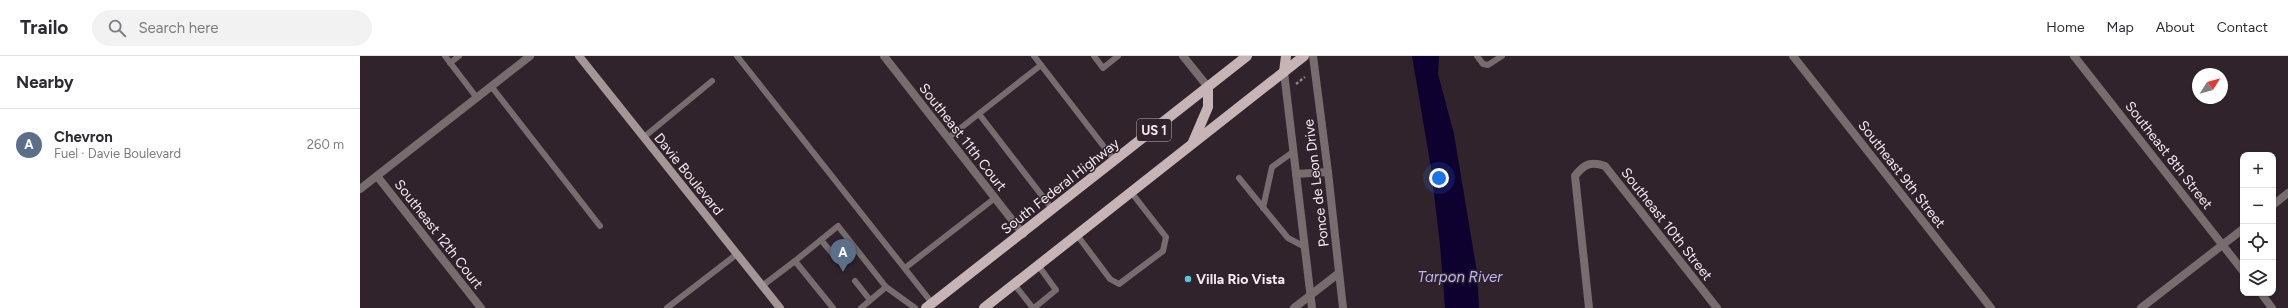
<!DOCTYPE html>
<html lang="en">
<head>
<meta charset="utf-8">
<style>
	:root { --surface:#fff; --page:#f2f2f3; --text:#2b2b33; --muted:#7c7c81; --line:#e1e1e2; --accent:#3d737f }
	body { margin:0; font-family:Figtree,sans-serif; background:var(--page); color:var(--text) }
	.controls { position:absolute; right:12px; bottom:12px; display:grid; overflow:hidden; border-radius:8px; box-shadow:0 1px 3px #0004 }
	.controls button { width:36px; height:36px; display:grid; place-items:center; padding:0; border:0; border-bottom:1px solid var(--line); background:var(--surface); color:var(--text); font:20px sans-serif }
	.compass { position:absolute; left:1832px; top:12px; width:36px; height:36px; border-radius:50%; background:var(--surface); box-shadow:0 1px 3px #0004; rotate:53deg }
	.you { position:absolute; left:1079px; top:122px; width:14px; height:14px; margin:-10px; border:3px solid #fff; border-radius:50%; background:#1a73e8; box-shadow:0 0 0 6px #1a73e833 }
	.badge { display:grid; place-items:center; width:26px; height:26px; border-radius:50%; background:var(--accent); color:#fff; font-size:13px; font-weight:700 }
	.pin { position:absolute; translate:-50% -33px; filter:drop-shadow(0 1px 2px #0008) }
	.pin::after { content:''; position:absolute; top:21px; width:14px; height:12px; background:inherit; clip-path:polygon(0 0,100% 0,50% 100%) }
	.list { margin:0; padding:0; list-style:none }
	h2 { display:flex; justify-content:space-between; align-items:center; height:52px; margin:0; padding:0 16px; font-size:17px }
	h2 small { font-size:13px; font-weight:400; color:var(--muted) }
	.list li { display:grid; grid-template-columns:26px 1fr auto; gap:12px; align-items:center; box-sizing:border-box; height:72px; padding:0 16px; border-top:1px solid var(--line) }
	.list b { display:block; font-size:15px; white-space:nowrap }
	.list p { margin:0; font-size:13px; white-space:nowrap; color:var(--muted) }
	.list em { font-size:13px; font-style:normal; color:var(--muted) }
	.icon { flex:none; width:22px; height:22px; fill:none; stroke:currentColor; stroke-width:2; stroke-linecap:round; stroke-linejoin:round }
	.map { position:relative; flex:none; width:1928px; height:252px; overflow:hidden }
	header { display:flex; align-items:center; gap:24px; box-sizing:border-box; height:56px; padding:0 20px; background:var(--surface); border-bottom:1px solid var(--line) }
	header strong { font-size:19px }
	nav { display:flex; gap:22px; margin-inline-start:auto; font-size:14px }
	.search { width:280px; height:36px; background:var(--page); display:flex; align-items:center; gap:10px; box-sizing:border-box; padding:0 14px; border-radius:22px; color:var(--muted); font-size:15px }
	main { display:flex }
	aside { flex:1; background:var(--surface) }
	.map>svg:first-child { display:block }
	.water { fill:#0e0130 }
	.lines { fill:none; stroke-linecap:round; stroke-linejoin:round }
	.path { stroke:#8e828a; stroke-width:2.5; stroke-dasharray:3 2; stroke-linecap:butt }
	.service { stroke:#776d6f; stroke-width:6 }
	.minor { stroke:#776d6f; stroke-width:8 }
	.secondary { stroke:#a49597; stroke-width:8 }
	.primary { stroke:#c7b4b7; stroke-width:10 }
	.poi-dot { fill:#53cadc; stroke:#30232c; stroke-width:1.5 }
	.labels { text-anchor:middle; stroke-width:3; stroke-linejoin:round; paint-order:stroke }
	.shield { fill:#30232c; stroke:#b9aeb5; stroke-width:1 }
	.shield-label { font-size:13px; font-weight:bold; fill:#f4eaf0 }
	.street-label { font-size:14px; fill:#f4eaf0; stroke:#30232c }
	.poi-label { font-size:14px; font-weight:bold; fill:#f4eaf0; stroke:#30232c; text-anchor:start }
	.water-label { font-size:15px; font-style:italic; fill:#bbb7f3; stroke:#30232c }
</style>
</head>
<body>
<header>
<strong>Trailo</strong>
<div class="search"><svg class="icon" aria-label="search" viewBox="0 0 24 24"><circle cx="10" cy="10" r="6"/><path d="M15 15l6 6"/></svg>Search here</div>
<nav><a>Home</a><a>Map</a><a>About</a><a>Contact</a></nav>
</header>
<main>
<aside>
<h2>Nearby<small></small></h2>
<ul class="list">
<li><span class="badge" style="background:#5c6f8a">A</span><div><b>Chevron</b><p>Fuel · Davie Boulevard</p></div><em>260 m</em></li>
</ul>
</aside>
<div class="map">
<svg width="1928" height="252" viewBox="0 0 1928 252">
	<rect width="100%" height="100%" fill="#30232c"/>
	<polygon class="water" points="1052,0 1079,0 1078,18 1094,78 1117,216 1119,252 1085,252 1080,189 1071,112"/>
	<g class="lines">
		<polyline class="path" points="936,28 945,21"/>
		<g class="service">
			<polyline points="85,0 117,42"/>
			<polyline points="377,0 572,247"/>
			<polyline points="674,0 755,105"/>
			<polyline points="734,0 743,12 758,0"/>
			<polyline points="1117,0 1123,8 1128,9 1142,0"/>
			<polyline points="90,7 99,0"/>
			<polyline points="131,30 240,170"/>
			<polyline points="619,58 693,154"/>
			<polyline points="284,81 352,25"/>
			<polyline points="588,82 681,9"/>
			<polyline points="879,122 928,182 945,191"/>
			<polyline points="903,152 912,111 933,96"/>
			<polyline points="717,179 750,223 759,228 803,195 806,181 771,136"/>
			<polyline points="461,184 477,203"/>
			<polyline points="435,205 478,170 526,231"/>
			<polyline points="545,212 635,142"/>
			<polyline points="495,225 510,244"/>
			<polyline points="654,228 673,252"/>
			<polyline points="402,230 435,205 473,252"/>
			<polyline points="307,252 377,198"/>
			<polyline points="501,252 526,231 555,252"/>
			<polyline points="674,252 696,234 678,209"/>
		</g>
		<g class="minor">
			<polyline points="524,0 663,178"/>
			<polyline points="823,0 848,31"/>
			<polyline points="953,0 968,116 983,252"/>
			<polyline points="1433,0 1631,252"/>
			<polyline points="1714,0 1883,215"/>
			<polyline points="924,16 952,252"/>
			<polyline points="936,118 968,116"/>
			<polyline points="17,120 121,252"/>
			<polyline points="0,133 170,0"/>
			<polyline points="1913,149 1928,137"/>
			<polyline points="1901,237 1912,252"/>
			<polyline points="934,252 979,217"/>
			<path d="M 1229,252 L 1215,120 C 1224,108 1231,105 1245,110 L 1357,252"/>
			<polyline points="1781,252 1883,173"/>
		</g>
		<polyline class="secondary" points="219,0 420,252"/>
		<g class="primary">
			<polyline points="924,16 926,0"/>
			<polyline points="833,86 848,51 848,31"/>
			<polyline points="566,252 887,0"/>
			<polyline points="624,252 944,0"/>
		</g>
	</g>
	<circle class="poi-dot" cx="828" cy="223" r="4"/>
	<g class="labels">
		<rect class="shield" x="777" y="63" width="34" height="22" rx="3"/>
		<g class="shield-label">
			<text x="794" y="79">US 1</text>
		</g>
		<g class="street-label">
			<text transform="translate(603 81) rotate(52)" y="5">Southeast 11th Court</text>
			<text transform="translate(1809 99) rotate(52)" y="5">Southeast 8th Street</text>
			<text transform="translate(329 118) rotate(51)" y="5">Davie Boulevard</text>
			<text transform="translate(1542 118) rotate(52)" y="5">Southeast 9th Street</text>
			<text transform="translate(956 127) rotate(-97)" y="5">Ponce de Leon Drive</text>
			<text transform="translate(700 130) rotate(-38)" y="5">South Federal Highway</text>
			<text transform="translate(1307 168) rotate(52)" y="5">Southeast 10th Street</text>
			<text transform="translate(79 178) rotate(52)" y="5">Southeast 12th Court</text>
		</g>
		<g class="poi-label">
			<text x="836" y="228">Villa Rio Vista</text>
		</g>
		<g class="water-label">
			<text x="1100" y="226">Tarpon River</text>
		</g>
	</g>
</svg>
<div class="controls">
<button>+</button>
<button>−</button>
<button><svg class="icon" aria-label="locate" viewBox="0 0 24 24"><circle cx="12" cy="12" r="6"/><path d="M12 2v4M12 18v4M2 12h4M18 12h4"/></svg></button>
<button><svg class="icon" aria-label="layers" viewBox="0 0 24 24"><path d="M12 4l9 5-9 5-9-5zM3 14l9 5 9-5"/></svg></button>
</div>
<svg class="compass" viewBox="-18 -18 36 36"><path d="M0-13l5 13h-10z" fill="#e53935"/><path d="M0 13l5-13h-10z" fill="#7c7c81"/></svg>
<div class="you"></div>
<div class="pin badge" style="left:483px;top:216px;background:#5c6f8a">A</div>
</div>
</main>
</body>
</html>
